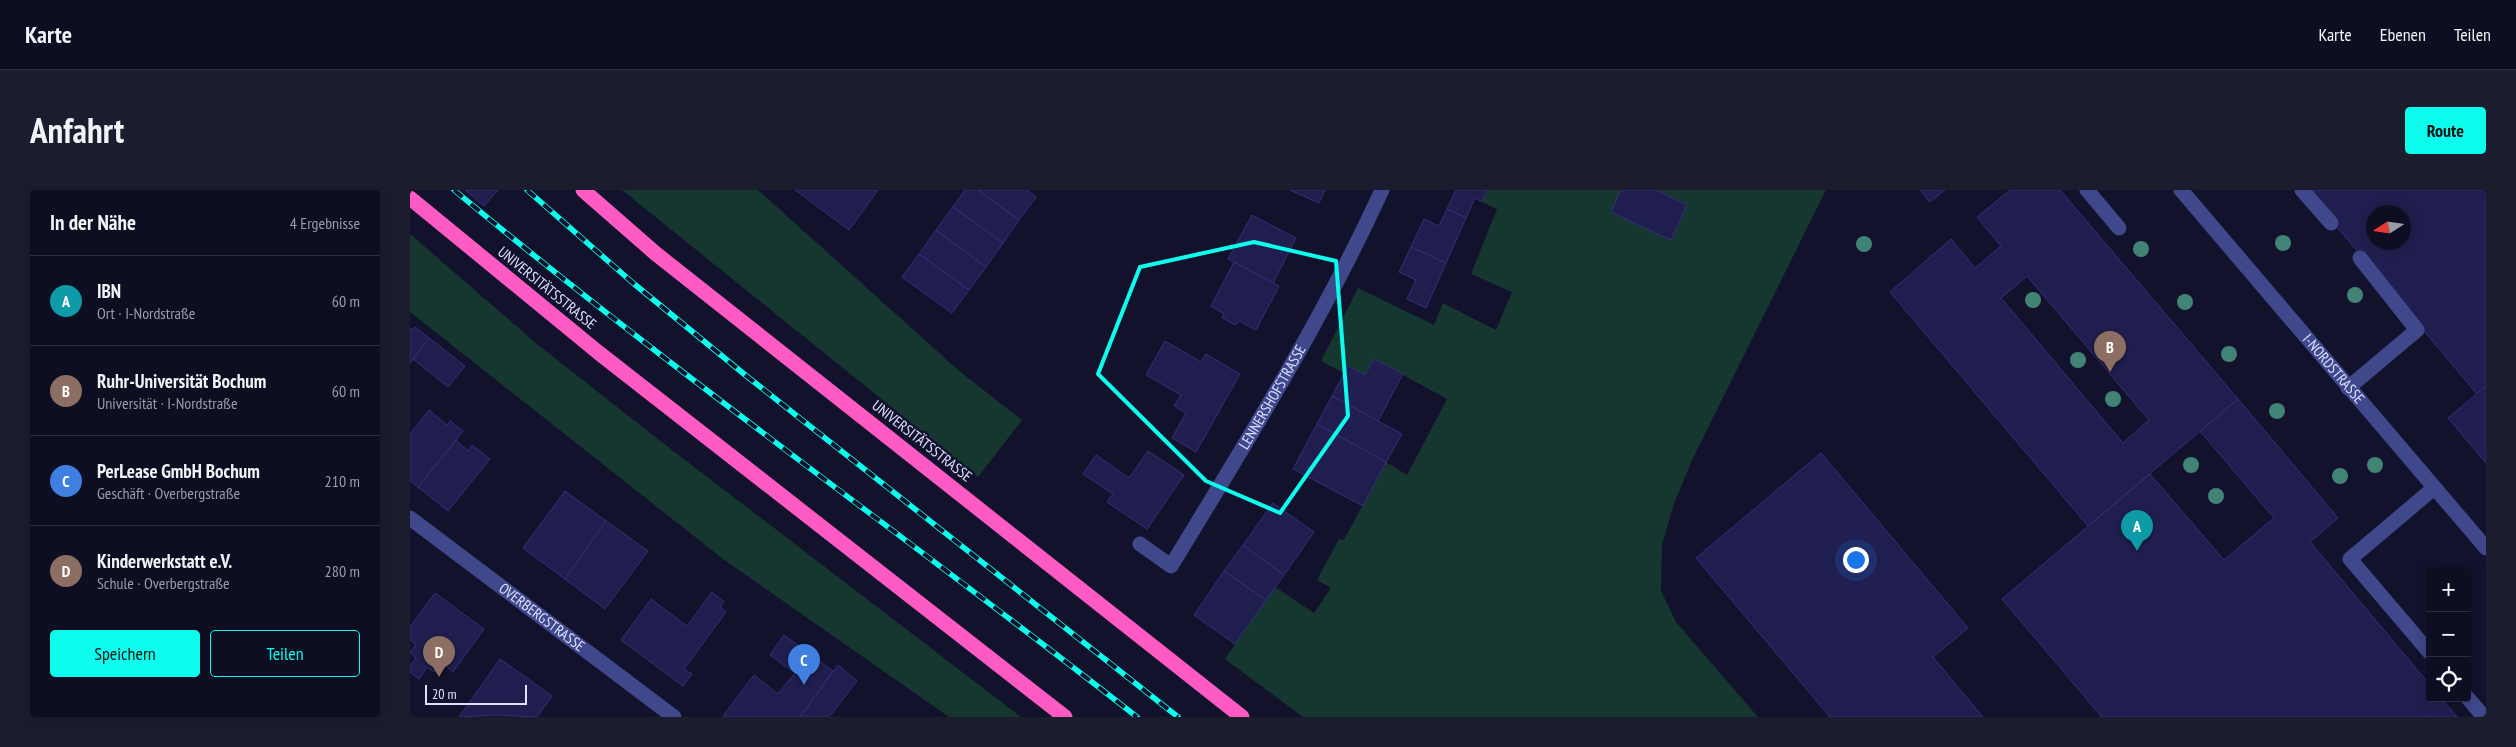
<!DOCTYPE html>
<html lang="de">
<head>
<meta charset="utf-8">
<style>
	:root { --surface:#0e0e22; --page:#1c1c2f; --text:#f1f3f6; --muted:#9b9ca5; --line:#2e2e40; --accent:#0cfded }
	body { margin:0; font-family:"PT Sans Narrow",sans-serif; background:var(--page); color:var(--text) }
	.controls { position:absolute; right:15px; bottom:15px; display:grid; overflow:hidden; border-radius:5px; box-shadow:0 2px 12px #0003 }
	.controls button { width:45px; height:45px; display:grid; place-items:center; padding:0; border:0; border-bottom:1px solid var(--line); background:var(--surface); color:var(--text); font:25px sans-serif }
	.compass { position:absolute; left:1956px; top:15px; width:45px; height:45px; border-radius:50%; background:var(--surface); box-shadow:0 2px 12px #0003; rotate:258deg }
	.scale { position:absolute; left:15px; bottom:12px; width:102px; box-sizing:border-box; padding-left:5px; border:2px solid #dee0ff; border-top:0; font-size:14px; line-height:18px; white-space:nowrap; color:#dee0ff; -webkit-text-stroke:4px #12122d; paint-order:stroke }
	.you { position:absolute; left:1445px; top:369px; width:18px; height:18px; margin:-12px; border:4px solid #fff; border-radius:50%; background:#1a73e8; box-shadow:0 0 0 8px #1a73e833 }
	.badge { display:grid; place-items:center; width:32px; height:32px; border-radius:50%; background:var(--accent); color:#fff; font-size:16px; font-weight:700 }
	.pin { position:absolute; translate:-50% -41px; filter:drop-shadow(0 1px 2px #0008) }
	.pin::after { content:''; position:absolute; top:26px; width:18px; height:15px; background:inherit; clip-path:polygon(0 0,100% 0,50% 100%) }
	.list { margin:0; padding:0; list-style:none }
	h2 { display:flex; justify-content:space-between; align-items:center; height:65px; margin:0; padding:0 20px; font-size:21px }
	h2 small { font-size:16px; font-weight:400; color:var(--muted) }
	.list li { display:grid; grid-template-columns:32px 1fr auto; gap:15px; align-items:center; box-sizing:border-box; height:90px; padding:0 20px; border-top:1px solid var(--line) }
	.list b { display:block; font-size:19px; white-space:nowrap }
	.list p { margin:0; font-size:16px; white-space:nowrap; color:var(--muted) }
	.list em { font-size:16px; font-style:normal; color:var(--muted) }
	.actions { display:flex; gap:10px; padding:15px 20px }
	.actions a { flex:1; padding:11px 0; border:1px solid var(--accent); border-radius:5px; text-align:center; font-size:18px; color:var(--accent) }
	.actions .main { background:var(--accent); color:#111 }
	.icon { flex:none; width:28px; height:28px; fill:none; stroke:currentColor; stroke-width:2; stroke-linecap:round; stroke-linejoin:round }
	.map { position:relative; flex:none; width:2076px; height:527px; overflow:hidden; border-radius:5px }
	header { display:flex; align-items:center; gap:30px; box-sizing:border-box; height:70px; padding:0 25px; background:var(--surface); border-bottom:1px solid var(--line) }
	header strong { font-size:24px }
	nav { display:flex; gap:28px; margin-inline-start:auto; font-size:18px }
	.intro { display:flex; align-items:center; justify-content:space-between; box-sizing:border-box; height:120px; padding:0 30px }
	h1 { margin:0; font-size:35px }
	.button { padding:12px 22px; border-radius:5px; background:var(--accent); color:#111; font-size:18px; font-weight:700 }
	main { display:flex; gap:30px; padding:0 30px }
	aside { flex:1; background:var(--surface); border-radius:5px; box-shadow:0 2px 12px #0003 }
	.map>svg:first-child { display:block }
	.green { fill:#153730 }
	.building { fill:#201e4e; stroke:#333079; fill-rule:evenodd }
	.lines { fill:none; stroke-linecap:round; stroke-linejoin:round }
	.minor { stroke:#3e488b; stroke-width:15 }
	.highway { stroke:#fd5ac4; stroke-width:15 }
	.rail-casing { stroke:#0cfded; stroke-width:5.5 }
	.rail { stroke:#12122d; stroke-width:4; stroke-dasharray:11; stroke-linecap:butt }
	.tree { fill:#418374 }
	.marked { fill:none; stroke:#0cfded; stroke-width:4; stroke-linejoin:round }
	.labels { text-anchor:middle; stroke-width:5; stroke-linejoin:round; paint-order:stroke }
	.street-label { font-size:15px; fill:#dee0ff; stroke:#12122d }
</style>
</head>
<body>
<header>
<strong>Karte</strong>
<nav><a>Karte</a><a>Ebenen</a><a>Teilen</a></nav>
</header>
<div class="intro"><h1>Anfahrt</h1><a class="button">Route</a></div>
<main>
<aside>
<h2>In der Nähe<small>4 Ergebnisse</small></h2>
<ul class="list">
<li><span class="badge" style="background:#0f9aa8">A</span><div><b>IBN</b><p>Ort · I-Nordstraße</p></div><em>60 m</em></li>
<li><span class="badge" style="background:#8d6e63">B</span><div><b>Ruhr-Universität Bochum</b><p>Universität · I-Nordstraße</p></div><em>60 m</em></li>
<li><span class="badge" style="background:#3f7fe0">C</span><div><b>PerLease GmbH Bochum</b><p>Geschäft · Overbergstraße</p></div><em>210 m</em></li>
<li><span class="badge" style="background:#8d6e63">D</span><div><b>Kinderwerkstatt e.V.</b><p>Schule · Overbergstraße</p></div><em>280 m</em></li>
</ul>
<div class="actions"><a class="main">Speichern</a><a>Teilen</a></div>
</aside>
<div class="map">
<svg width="2076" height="527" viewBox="0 0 2076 527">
	<rect width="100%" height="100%" fill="#12122d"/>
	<g class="green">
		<polygon points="212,0 348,0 548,180 612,230 568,287"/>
		<polygon points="1077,0 1416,0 1283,268 1265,311 1252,354 1251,401 1266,432 1348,527 893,527 815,469 865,397 904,423 921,398 907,390 929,349 934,350 976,272 997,285 1037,209 964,169 955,185 939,176 934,183 911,171 948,98 1024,135 1033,113 1086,140 1102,102 1061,84 1087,19 1072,12"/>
		<polygon points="0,44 127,154 249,250 611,527 539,527 313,369 0,122"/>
	</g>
	<g class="building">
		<polygon points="55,0 88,0 74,16"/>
		<polygon points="385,0 468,0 439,40"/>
		<polygon points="555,0 568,0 609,30 593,53 543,17"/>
		<polygon points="568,0 617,0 626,7 609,30"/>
		<polygon points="880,0 915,0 909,13"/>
		<polygon points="1046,0 1077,0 1072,12 1065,8 1056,28 1037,19"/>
		<polygon points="1211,0 1247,0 1277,15 1261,50 1201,22"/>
		<polygon points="1510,0 1535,0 1520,12"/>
		<path d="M 1600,0 L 1650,0 L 1828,209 L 1678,336 L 1480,102 L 1541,49 L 1565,78 L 1591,56 L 1567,27 ZM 1617,86 L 1739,230 L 1713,253 L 1591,108 Z"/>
		<path d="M 1896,0 L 2076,0 L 2076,196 L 2067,204 ZM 1964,22 L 1994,22 L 1994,52 L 1964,52 Z"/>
		<polygon points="543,17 593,53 576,77 526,40"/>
		<polygon points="1037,19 1056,28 1036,73 1001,57 1014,29 1029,36"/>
		<polygon points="842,25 886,48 863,93 818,69"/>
		<polygon points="526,40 576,77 559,100 509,64"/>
		<polygon points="1001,57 1036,73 1016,118 997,109 1006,90 989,82"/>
		<polygon points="509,64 559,100 542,123 492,87"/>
		<polygon points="824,72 869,96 846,140 829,131 826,135 812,128 814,124 801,116"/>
		<polygon points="5,137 19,148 0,173 0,138 2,140"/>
		<polygon points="19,148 55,176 38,197 3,169"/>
		<polygon points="755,151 791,172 796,164 830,184 786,262 762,248 776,223 764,216 771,205 736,185"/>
		<polygon points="964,169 993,184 968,231 922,206 938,176 955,185"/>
		<polygon points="2076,196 2076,273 2038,228"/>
		<polygon points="922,206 992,244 976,272 907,234"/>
		<polygon points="1828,209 1928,328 1900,352 2020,495 2020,508 2031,508 2047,527 1690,527 1691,526 1592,409 1740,284 1814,370 1864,328 1790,241"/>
		<polygon points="19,220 37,235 40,231 53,241 8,297 0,291 0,244"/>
		<polygon points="907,234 976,272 953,316 883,279"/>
		<polygon points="46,250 58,261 62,255 80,269 38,321 8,297"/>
		<polygon points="738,261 774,285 737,339 697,312 703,304 673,284 686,265 719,288"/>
		<polygon points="1411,263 1558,438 1523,467 1573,527 1420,527 1286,368"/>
		<polygon points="155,301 196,331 155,389 113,358"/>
		<polygon points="863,313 904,342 874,385 833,355"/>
		<polygon points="196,331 238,361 195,419 155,389"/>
		<polygon points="833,355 874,385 856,410 814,381"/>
		<polygon points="814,381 856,410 825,454 784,425"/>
		<polygon points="302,402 314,412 310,417 316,422 274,479 282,484 273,496 211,450 241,409 277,436"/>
		<polygon points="25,403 74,439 43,482 31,472 24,482 17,477 9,489 0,482 0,476 6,468 0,463 6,454 0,450 0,437"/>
		<polygon points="374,445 423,481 390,527 315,527 313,526 344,485 368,504 385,483 360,465"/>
		<polygon points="90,469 142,506 127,527 84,525 49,527"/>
		<polygon points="428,475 447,491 419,527 390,527"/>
	</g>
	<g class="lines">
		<g class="minor">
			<polyline points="1677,0 1709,38"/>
			<path id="s1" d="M 1771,0 L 2076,358"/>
			<polyline points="1892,0 1921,33"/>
			<polyline points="1938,198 2007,140 1950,68"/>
			<path id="s2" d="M 0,328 L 264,527"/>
			<path id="s3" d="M 730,354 L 761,376 C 836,253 912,131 972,0"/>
			<polyline points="2020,463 1940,369 2024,298"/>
			<polyline points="2057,507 2074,527"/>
		</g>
		<g class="highway">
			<polyline points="173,0 245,63 832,527"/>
			<polyline points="0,8 189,163 655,527"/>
		</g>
		<defs>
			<g id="rail">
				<path d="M 44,0 C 265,184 500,349 727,527"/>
				<polyline points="117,0 223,93 334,184 768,527"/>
			</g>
		</defs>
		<use href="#rail" class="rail-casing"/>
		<use href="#rail" class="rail"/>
	</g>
	<g class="tree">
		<circle cx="1873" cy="53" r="8"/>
		<circle cx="1454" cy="54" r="8"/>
		<circle cx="1731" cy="59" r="8"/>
		<circle cx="1945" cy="105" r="8"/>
		<circle cx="1623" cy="110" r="8"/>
		<circle cx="1775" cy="112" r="8"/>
		<circle cx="1819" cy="164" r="8"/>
		<circle cx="1668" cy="170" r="8"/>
		<circle cx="1703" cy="209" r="8"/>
		<circle cx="1867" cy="221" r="8"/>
		<circle cx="1781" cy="275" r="8"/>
		<circle cx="1965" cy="275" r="8"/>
		<circle cx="1930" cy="286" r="8"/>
		<circle cx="1806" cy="306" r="8"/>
	</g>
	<path class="marked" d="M 844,52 L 926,71 L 938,226 L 870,323 L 796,291 L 688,184 L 730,77 Z"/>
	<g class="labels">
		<g class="street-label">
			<text transform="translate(137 98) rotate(39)" y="5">UNIVERSITÄTSSTRASSE</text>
			<text dy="5" stroke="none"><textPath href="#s1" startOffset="235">I-NORDSTRASSE</textPath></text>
			<text dy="5" stroke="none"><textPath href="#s3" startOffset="235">LENNERSHOFSTRASSE</textPath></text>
			<text transform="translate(512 251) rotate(38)" y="5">UNIVERSITÄTSSTRASSE</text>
			<text dy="5" stroke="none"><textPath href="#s2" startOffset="165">OVERBERGSTRASSE</textPath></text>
		</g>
	</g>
</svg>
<div class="controls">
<button>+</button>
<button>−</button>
<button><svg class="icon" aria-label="locate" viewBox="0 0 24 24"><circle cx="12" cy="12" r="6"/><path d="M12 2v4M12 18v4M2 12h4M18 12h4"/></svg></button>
</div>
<svg class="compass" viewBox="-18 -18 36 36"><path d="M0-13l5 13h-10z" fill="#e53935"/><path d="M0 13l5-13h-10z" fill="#9b9ca5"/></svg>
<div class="scale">20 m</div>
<div class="you"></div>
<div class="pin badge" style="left:1727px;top:361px;background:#0f9aa8">A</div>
<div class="pin badge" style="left:1700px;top:182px;background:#8d6e63">B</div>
<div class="pin badge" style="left:394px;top:495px;background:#3f7fe0">C</div>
<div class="pin badge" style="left:29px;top:487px;background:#8d6e63">D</div>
</div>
</main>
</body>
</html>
